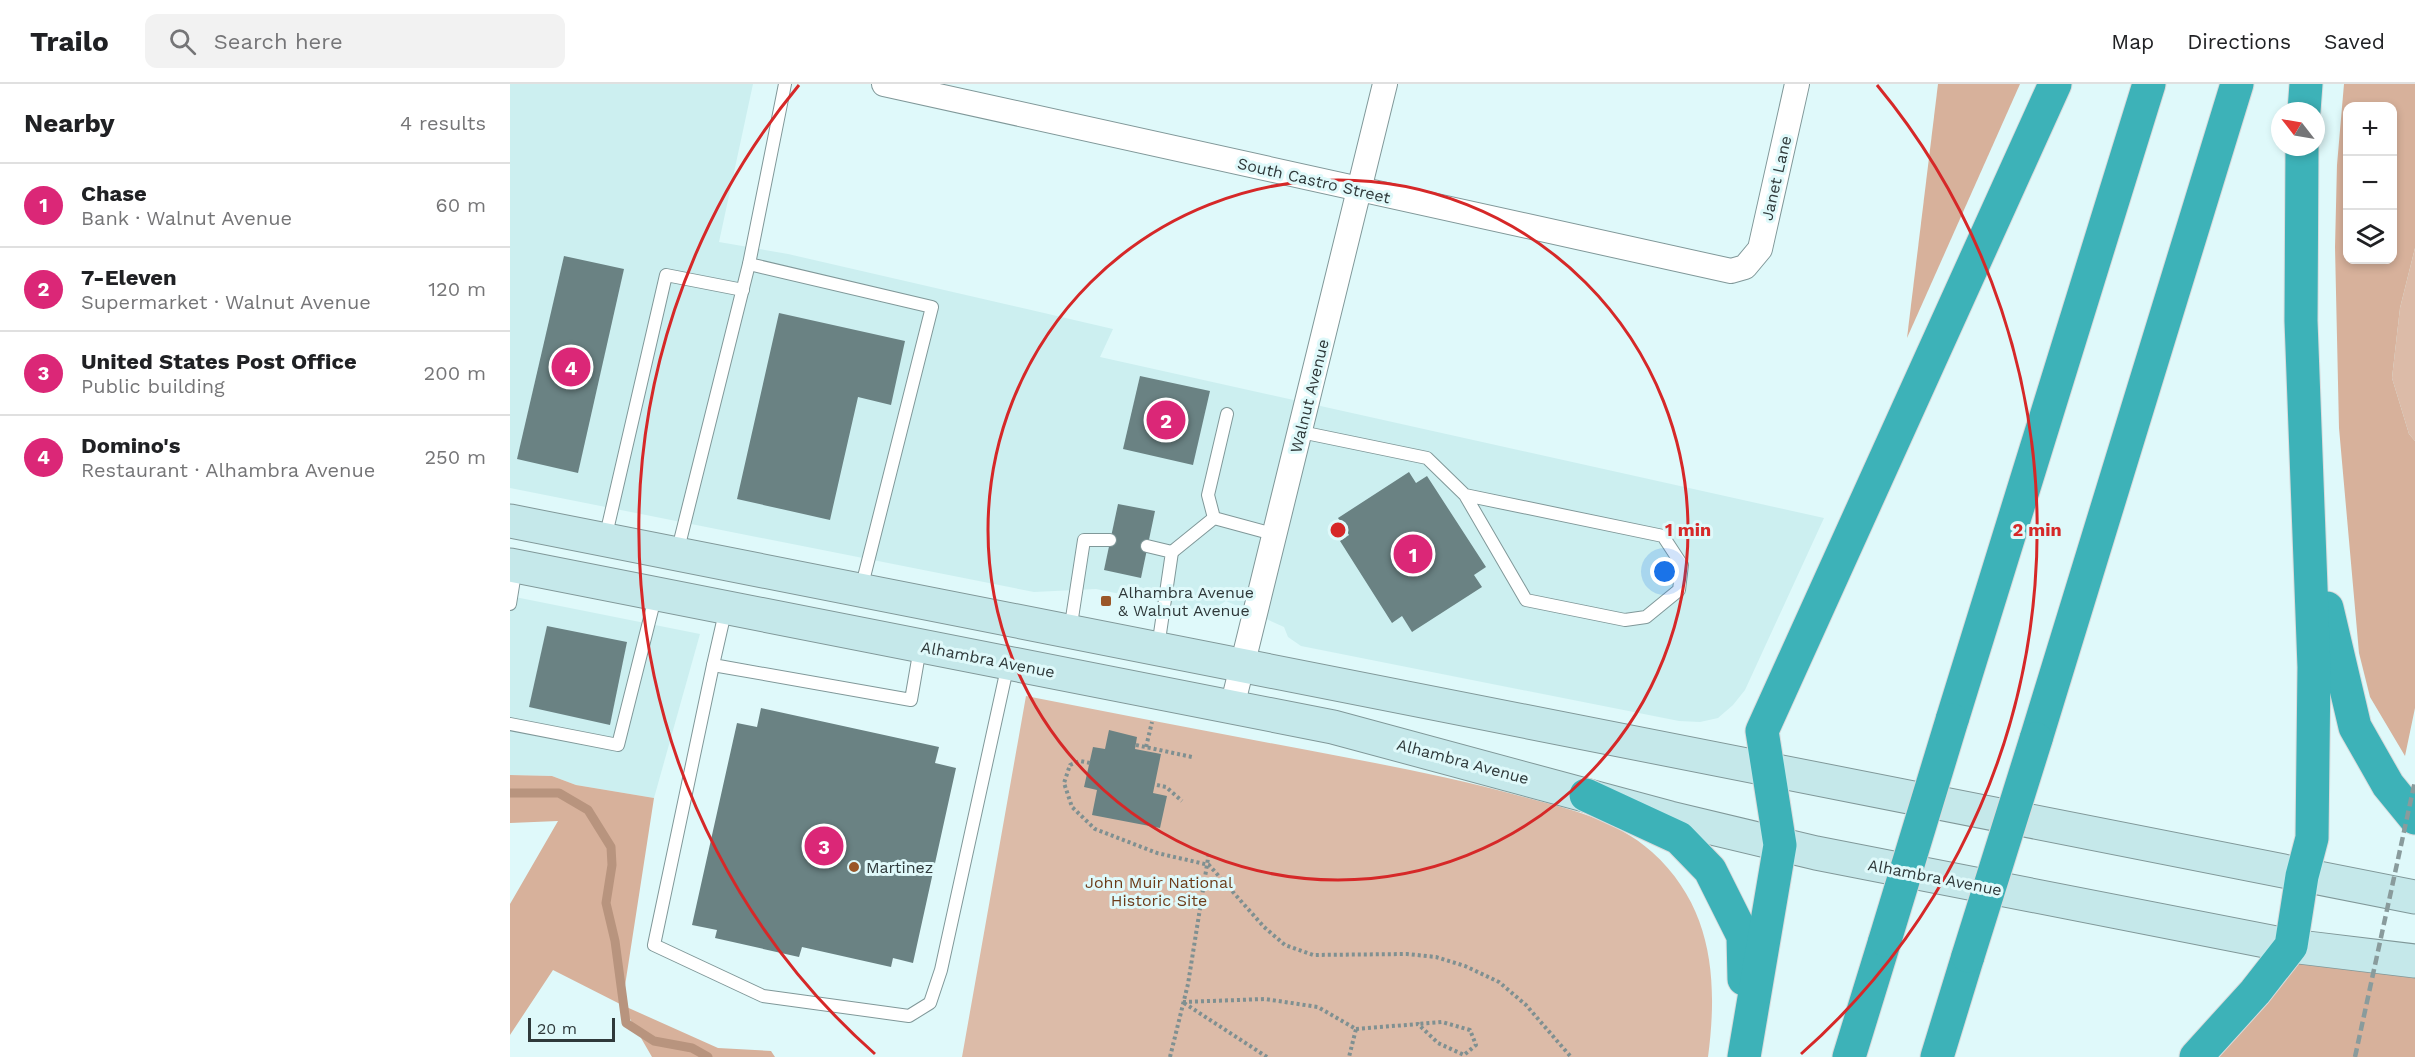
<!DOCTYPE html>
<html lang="en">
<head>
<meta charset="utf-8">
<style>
	:root { --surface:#fff; --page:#f2f2f2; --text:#202124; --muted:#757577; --line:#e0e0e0; --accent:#db2777 }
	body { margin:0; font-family:"Work Sans",sans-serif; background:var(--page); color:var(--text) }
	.controls { position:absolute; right:18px; top:18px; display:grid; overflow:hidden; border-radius:12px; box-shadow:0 3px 9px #0003 }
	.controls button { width:54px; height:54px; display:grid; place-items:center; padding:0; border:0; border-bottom:2px solid var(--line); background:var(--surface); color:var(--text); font:30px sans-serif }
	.compass { position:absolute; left:1761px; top:18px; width:54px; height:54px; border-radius:50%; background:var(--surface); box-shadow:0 3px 9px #0003; rotate:301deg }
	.scale { position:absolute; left:18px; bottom:15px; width:87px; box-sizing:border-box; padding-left:6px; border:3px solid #2f393a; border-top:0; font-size:16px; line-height:21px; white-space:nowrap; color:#2f393a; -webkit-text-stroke:4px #dff9fa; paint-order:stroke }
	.you { position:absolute; left:1155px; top:488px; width:21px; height:21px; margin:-15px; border:4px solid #fff; border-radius:50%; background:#1a73e8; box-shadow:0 0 0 9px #1a73e833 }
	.badge { display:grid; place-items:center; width:39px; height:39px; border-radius:50%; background:var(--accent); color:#fff; font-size:20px; font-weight:700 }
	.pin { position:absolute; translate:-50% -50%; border:3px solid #fff; box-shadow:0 2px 6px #0006 }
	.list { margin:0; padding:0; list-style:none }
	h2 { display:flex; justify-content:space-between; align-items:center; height:78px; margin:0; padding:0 24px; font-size:26px }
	h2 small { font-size:20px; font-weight:400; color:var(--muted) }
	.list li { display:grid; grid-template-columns:39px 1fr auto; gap:18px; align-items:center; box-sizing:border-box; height:84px; padding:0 24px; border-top:2px solid var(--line) }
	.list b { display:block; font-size:22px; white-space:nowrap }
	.list p { margin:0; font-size:20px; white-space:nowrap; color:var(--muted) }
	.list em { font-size:20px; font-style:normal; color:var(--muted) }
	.icon { flex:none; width:33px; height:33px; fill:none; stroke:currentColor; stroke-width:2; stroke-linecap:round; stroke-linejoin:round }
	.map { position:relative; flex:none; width:1905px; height:973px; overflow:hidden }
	header { display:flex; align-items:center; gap:36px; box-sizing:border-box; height:84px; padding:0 30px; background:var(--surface); border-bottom:2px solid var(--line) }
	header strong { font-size:28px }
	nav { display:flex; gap:33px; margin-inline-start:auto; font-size:21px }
	.search { width:420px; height:54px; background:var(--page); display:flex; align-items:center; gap:15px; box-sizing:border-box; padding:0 21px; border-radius:12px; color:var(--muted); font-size:22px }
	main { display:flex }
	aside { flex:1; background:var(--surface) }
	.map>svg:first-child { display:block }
	.built { fill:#cceff0 }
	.green { fill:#dcbba8 }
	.forest { fill:#d7b19b; fill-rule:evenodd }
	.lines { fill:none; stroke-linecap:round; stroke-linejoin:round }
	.stream { stroke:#b8947e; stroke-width:9 }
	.building { fill:#6a8283 }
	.service-casing { stroke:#809899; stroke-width:14 }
	.minor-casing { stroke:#809899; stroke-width:26 }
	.secondary-casing { stroke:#809899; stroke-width:35 }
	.motorway-casing { stroke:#dadbdc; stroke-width:35 }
	.path { stroke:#7f9091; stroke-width:4; stroke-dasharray:3 3; stroke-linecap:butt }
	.service { stroke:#fff; stroke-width:12 }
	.minor { stroke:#fff; stroke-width:24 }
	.secondary { stroke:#c5e8ea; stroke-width:33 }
	.motorway { stroke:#3db2b8; stroke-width:33 }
	.rail { stroke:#899b9c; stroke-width:4.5; stroke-dasharray:9 4.5; stroke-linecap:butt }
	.motorway-bridge-casing { stroke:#dadbdc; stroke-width:35; stroke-linecap:butt }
	.motorway-bridge { stroke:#3db2b8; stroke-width:33 }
	.ring { fill:none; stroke:#d62828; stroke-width:3 }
	.poi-dot { fill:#9a5628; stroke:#dff9fa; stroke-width:2 }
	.labels { text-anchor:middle; stroke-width:6; stroke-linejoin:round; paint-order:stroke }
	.street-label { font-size:16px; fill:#2f393a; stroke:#dff9fa }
	.poi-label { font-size:16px; fill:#2f393a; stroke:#dff9fa; text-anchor:start }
	.park-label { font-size:16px; fill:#6c3b19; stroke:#dff9fa }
	.centre { fill:#d62828; stroke:#dff9fa; stroke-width:3 }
	.ring-label { font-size:18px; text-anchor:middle; font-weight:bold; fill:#d62828; stroke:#dff9fa; stroke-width:6; stroke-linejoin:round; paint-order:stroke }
</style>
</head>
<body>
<header>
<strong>Trailo</strong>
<div class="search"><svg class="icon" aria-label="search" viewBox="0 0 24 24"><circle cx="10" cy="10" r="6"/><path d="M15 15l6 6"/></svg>Search here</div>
<nav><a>Map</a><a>Directions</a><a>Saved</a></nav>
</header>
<main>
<aside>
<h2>Nearby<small>4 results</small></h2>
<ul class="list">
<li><span class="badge">1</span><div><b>Chase</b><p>Bank · Walnut Avenue</p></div><em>60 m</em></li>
<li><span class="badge">2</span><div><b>7-Eleven</b><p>Supermarket · Walnut Avenue</p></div><em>120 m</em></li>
<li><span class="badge">3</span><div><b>United States Post Office</b><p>Public building</p></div><em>200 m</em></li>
<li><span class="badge">4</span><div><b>Domino's</b><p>Restaurant · Alhambra Avenue</p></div><em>250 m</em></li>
</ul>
</aside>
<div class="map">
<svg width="1905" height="973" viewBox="0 0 1905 973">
	<rect width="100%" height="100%" fill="#dff9fa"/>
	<g class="built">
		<polygon points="0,0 243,0 209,158 278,170 603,245 590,273 1314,434 1235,606 1223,621 1208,634 1190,638 1169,637 791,562 778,553 774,543 716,517 698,528 586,505 524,508 0,404"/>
		<polygon points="0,512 190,550 144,714 66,701 42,692 0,691"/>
	</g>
	<g class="green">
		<polygon points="1905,164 1905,357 1899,350 1882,294 1890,224"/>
		<path d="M 516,612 C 608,630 700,648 792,665 C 865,679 938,692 1010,712 C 1056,724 1105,735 1142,768 C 1203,823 1208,897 1198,973 L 452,973 Z"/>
	</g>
	<g class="forest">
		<polygon points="1428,0 1510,0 1397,254"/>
		<path d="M 1834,0 L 1905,0 L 1905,164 L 1890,224 L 1882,294 L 1899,350 L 1905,357 L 1905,624 L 1895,672 L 1860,613 L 1849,569 L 1829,344 L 1825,163 L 1827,81 ZM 1882,22 L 1882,176 L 1838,176 L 1838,22 Z"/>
		<polygon points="0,691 42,692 66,701 144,714 112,921 208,964 261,967 265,973 142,973 112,921 43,886 0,951 0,820 48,737 0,739"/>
		<polygon points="1781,862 1905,877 1905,973 1686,973"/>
	</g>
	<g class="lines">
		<polyline class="stream" points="0,709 49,709 78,726 101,763 102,781 96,819 105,857 116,939 144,957 182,964 198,973"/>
	</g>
	<g class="building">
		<polygon points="54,172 114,185 68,389 7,375"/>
		<polygon points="269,229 395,257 381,321 348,313 320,436 227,415"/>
		<polygon points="630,292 700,307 683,381 613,365"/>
		<polygon points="899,388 906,399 917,392 976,483 964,491 972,503 902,548 892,532 882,539 830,457 839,451 828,434"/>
		<polygon points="608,420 645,427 631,494 594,486"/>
		<polygon points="37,542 117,558 100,641 19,623"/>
		<polygon points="251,624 429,663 425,679 446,684 403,879 383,874 381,883 292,863 289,873 205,854 207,846 182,841 227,639 247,643"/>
		<polygon points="599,646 627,653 625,665 651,670 643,709 657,712 650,744 582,731 587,706 574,703 583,663 595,665"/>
	</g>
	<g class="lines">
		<defs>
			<g id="service">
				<polyline points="239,180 422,223 351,505"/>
				<polyline points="791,348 917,374 955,411 1016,516 1115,536 1136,533 1169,506 1172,481 1153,452 955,411"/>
				<polyline points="704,434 698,411 717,330"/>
				<polyline points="95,455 156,191 233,206"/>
				<polyline points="637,462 662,468 648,563"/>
				<polyline points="662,468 704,434 763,450"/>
				<polyline points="167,469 239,180 275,0"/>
				<polyline points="0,520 6,483"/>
				<polyline points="216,524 203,581 401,616 410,564"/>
				<polyline points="560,547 574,456 600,456"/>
				<polyline points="203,581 144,861 253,912 399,932 420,919 431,886 498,580"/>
				<polyline points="0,640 108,661 146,510"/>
			</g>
			<g id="minor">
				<polyline points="374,0 1221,187 1235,183 1250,165 1287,0"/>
				<polyline points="722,623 875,0"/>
			</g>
			<g id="secondary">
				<polyline points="0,437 1905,813"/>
				<polyline points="0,481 823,643 1160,734 1306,769 1781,862 1905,877"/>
			</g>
			<g id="motorway">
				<polyline points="1794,27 1796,0"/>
				<polyline points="1817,524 1845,643 1878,701 1905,734"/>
				<polyline points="1442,636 1639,0"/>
				<polyline points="1526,655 1727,0"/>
				<polyline points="1076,711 1169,754 1200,786 1233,852 1234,895"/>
				<polyline points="1234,973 1270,761 1252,647 1545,0"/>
				<polyline points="1339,973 1375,856"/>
				<polyline points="1427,973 1458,872"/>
				<polyline points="1686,973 1745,908 1781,862 1792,792 1802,754 1804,583 1791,237 1792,63"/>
			</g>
		</defs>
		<use href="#service" class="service-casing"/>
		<use href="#minor" class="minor-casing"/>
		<use href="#secondary" class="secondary-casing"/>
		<use href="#motorway" class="motorway-casing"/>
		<g class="path">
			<polyline points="626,661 682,673"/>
			<polyline points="636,663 642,638"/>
			<polyline points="580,679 570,677 560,681 554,699 562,723 585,745 647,769 699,781 754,843 775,861 803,871 897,870 926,873 955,882 989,898 1016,921 1061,973"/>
			<polyline points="647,701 656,703 672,717"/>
			<polyline points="673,918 755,915 808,923 846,945 839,973"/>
			<polyline points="674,919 757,973"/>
			<polyline points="846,945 908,940 928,959 954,971 966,961 960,946 932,938 908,940"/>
			<polyline points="660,973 678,900 699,768"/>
		</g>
		<use href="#service" class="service"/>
		<use href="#minor" class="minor"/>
		<use href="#secondary" class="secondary"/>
		<use href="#motorway" class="motorway"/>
		<polyline class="rail" points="1845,973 1905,697"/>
		<defs>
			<g id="motorway-bridge">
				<polyline points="1375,856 1442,636"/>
				<polyline points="1458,872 1526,655"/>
			</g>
		</defs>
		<use href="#motorway-bridge" class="motorway-bridge-casing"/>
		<use href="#motorway-bridge" class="motorway-bridge"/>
	</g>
	<g class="ring">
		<circle cx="828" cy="446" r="350"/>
		<path d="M365 970A699 699 0 0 1 289 1M1367 1A699 699 0 0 1 1291 970"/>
	</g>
	<g class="poi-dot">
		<rect x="590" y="511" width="12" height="12" rx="3"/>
		<circle cx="344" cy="783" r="6"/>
	</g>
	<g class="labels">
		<g class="street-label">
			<text transform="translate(1266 94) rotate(-77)" y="6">Janet Lane</text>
			<text transform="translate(804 96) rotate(13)" y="6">South Castro Street</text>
			<text transform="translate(799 312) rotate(-76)" y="6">Walnut Avenue</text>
			<text transform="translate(478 575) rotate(11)" y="6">Alhambra Avenue</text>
			<text transform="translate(953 677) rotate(15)" y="6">Alhambra Avenue</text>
			<text transform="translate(1425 793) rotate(11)" y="6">Alhambra Avenue</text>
		</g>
		<g class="poi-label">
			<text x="608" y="514">Alhambra Avenue<tspan x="608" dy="18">&amp; Walnut Avenue</tspan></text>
			<text x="356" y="789">Martinez</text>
		</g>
		<g class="park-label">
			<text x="649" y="804">John Muir National<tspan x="649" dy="18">Historic Site</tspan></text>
		</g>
	</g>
	<circle cx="828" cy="446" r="9" class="centre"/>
	<g class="ring-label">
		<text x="1178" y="452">1 min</text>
		<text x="1527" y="452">2 min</text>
	</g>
</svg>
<div class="controls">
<button>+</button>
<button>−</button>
<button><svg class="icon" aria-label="layers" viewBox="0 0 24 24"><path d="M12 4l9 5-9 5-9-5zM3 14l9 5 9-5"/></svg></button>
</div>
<svg class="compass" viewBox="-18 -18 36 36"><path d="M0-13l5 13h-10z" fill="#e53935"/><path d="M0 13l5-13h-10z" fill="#757577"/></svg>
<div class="scale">20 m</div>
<div class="you"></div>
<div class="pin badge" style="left:903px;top:470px">1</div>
<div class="pin badge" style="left:656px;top:336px">2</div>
<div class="pin badge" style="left:314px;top:762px">3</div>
<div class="pin badge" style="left:61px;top:283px">4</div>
</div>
</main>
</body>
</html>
